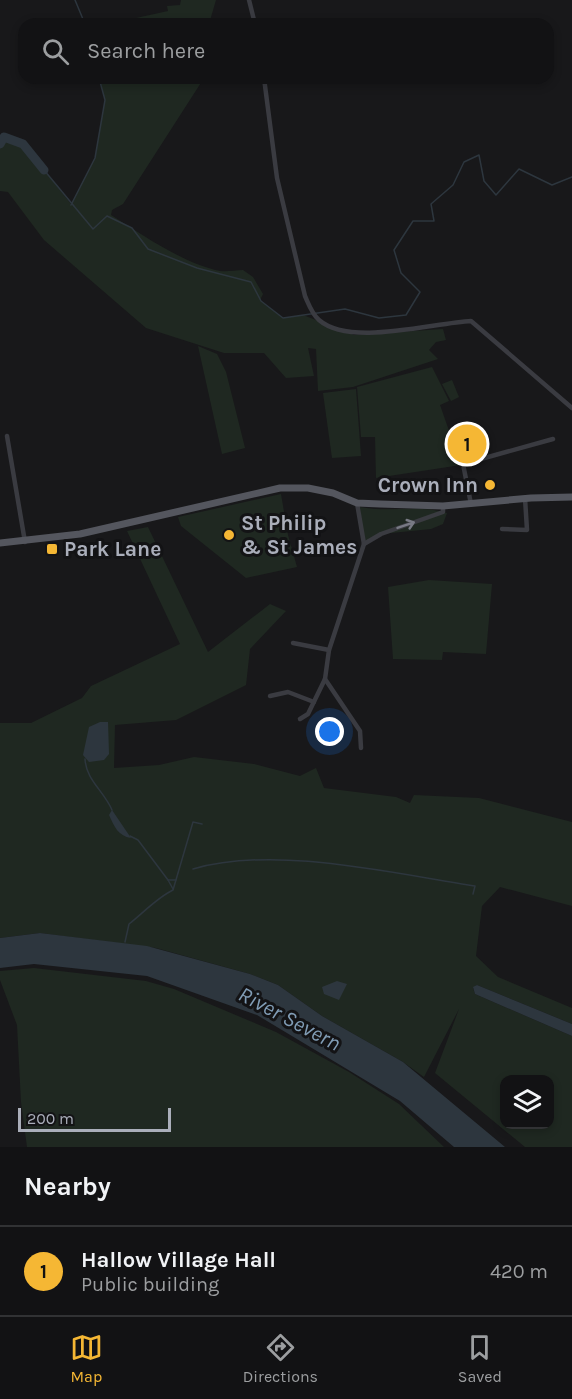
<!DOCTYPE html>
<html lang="en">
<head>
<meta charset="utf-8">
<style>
	:root { --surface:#121214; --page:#1f2022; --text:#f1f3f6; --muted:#9c9ea0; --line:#313234; --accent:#f5b734 }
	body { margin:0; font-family:Karla,sans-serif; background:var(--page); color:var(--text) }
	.controls { position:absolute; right:18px; bottom:18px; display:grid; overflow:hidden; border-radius:12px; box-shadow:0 3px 9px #0003 }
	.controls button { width:54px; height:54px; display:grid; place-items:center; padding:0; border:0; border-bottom:2px solid var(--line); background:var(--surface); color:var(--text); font:30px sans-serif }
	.scale { position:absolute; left:18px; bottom:15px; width:153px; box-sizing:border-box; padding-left:6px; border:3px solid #aaaeba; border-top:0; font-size:16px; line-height:21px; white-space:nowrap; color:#aaaeba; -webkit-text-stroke:4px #131315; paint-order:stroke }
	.you { position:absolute; left:330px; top:732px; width:21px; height:21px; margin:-15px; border:4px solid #fff; border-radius:50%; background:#1a73e8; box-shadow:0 0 0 9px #1a73e833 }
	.badge { display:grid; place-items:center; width:39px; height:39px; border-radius:50%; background:var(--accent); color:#111; font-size:20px; font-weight:700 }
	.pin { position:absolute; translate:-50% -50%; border:3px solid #fff; box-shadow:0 2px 6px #0006 }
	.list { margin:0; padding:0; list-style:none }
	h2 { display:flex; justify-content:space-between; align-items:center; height:78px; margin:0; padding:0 24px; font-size:26px }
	h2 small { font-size:20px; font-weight:400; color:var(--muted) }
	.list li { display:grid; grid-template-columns:39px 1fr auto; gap:18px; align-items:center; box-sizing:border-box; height:90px; padding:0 24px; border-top:2px solid var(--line) }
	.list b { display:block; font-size:22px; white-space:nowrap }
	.list p { margin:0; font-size:20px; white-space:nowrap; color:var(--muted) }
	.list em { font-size:20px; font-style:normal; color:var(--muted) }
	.icon { flex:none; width:33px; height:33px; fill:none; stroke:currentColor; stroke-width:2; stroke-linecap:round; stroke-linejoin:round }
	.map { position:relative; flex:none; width:572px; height:1147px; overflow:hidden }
	.search { position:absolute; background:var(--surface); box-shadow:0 3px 9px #0003; left:18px; right:18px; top:18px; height:66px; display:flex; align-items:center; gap:15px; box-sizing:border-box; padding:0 21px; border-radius:18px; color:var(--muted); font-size:22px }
	.sheet { height:168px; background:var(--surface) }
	nav { display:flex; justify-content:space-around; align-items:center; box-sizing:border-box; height:84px; border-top:2px solid var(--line); background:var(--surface); font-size:16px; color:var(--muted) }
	nav a { display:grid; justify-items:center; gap:3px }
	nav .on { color:var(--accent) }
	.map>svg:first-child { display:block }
	.green { fill:#1f2821; fill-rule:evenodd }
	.water { fill:#2d363e }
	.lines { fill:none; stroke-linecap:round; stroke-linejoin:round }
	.stream { stroke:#2d363e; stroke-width:1.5 }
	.river { stroke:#2d363e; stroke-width:9 }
	.street { stroke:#3a3b41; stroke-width:4.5 }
	.primary { stroke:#54565e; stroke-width:7 }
	.oneway { stroke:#787a84 }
	.poi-dot { fill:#f5b734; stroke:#131315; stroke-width:2 }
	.labels { text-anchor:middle; stroke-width:6; stroke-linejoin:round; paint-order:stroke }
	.poi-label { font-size:21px; font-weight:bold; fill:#aaaeba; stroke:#131315; text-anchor:start }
	.water-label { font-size:22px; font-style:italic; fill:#809cb5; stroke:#131315 }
</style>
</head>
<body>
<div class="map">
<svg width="572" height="1147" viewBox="0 0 572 1147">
	<rect width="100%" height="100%" fill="#18181a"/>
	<g class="green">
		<polygon points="181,0 216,0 209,24 129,24 127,20 168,11 167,6 180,5"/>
		<path d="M 99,78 L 204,78 L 123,204 L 112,210 L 111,215 C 143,235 182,263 220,271 C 227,272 236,270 243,270 L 253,277 L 263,294 L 260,300 L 283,318 L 303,315 L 354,335 L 443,329 L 446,340 L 436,342 L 429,350 L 438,359 L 353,387 L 318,391 L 316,349 L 308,348 L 314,376 L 286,378 L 264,353 L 224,353 L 146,328 L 44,240 L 8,192 L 0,191 L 0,144 L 4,137 L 23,144 L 71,204 L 95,158 L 105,100 Z"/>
		<polygon points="198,346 217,354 226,372 245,448 222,454"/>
		<polygon points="432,367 449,401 440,405 461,465 376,478 375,437 361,437 357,387"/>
		<polygon points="452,380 459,397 451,401 442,384"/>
		<polygon points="356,389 361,456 332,458 323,393"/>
		<polygon points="281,494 288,535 297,567 246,578 181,526 178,517"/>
		<path d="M 360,507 C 389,513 419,504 447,513 L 443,524 L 431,529 L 381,534 L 364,544 Z"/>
		<path d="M 148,527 L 208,652 L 270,604 L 286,611 L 250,649 L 246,685 L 176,720 L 115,725 L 114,768 L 159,765 L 194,757 L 254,764 L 300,776 L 316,768 L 324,788 L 396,797 L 410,803 L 414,795 L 479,798 L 572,822 L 572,906 L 500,887 L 482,906 L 476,956 L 498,977 L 572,1008 L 572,1024 L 477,985 L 473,988 L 475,994 L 572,1036 L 572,1147 L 525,1147 L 435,1073 L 459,1009 L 424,1077 L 403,1062 L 322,1016 L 278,985 L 250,974 L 156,948 L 40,933 L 0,938 L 0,723 L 31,723 L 82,698 L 91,686 L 180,644 L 127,531 ZM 504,1080 L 550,1080 L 550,1124 L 504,1124 Z"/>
		<polygon points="429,580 492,584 486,654 443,652 442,660 393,659 388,587"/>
		<polygon points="34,968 146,981 174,989 276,1032 349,1072 399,1104 444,1147 27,1147 21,1102 17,1025 0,980 0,971"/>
	</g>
	<g class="water">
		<polygon points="100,722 108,722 109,754 104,760 89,762 83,755 89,727"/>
		<path d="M 112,810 L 131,838 C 118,836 114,826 109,815 Z"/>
		<polygon points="40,933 147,946 250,974 278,985 322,1016 403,1062 505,1147 454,1147 400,1101 257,1015 147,976 34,964 0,968 0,938"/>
		<polygon points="337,981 347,984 339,1000 324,994 322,987"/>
		<polygon points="477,985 572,1024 572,1036 475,994 473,987"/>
	</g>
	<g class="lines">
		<g class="stream">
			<polyline points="75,0 85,24"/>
			<polyline points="44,170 93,229 107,216 132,228 148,249 197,268 251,282 261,301 283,318 345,309 379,318 406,315 420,292 401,273 394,250 413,221 434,221 431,204 453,185 464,162 479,155 484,181 496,195 519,169 552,185 572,177"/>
			<polyline points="71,205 95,158 105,100 99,78"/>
			<path d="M 85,759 C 86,780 104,791 112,810"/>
			<polyline points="130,836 138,840 168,880 176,880"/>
			<path d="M 193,869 C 275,845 391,873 475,886 L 473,894"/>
			<polyline points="168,880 173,889"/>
			<path d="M 125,942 L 129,924 C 143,913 158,897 173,890 L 193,822 L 202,824"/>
		</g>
		<polyline class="river" points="0,144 4,137 23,144 44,170"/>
		<g class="street">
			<polyline points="249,0 255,24"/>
			<path d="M 264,78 L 277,178 L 305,296 C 309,305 312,314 319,320 C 350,347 432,323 471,321 L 572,408"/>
			<polyline points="7,436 25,542"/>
			<polyline points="357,503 364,544 329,650 325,679 360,731 361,748"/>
			<polyline points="471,504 463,464 553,439"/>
			<polyline points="502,529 527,530 525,498"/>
			<polyline points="364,544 381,534 443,512 443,506"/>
			<polyline points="293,643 329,650"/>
			<polyline points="270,696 288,692 314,702"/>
			<polyline points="300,719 308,714 325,679"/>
		</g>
		<polyline class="primary" points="0,543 80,534 280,488 308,488 333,493 357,503 380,504 443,506 531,498 572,497"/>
	</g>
	<defs><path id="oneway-shaft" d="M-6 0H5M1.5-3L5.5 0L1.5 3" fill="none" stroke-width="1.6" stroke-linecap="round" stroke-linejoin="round" transform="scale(1.5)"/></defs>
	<use class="oneway" href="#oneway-shaft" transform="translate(406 525) rotate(-19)"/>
	<g class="poi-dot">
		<circle cx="490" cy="485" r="6"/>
		<circle cx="229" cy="535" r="6"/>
		<rect x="46" y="543" width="12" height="12" rx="3"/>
	</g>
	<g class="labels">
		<g class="poi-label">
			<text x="478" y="492" text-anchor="end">Crown Inn</text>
			<text x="241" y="530">St Philip<tspan x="241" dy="24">&amp; St James</tspan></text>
			<text x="64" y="556">Park Lane</text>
		</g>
		<g class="water-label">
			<text transform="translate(290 1018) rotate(28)" y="8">River Severn</text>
		</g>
	</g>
</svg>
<div class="controls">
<button><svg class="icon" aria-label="layers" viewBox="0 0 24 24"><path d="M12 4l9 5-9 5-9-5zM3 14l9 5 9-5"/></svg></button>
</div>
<div class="scale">200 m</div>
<div class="you"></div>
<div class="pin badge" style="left:467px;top:444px">1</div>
<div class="search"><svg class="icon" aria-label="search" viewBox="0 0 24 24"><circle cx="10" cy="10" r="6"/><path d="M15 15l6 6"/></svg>Search here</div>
</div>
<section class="sheet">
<h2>Nearby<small></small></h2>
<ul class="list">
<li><span class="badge">1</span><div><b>Hallow Village Hall</b><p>Public building</p></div><em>420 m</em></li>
</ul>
</section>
<nav>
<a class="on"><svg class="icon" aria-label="map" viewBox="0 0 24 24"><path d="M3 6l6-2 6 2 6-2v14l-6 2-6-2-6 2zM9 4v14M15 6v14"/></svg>Map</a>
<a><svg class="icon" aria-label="directions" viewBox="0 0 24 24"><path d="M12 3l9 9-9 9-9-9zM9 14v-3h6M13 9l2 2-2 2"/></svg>Directions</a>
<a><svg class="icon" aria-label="saved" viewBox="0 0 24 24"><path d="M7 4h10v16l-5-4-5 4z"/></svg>Saved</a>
</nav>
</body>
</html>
